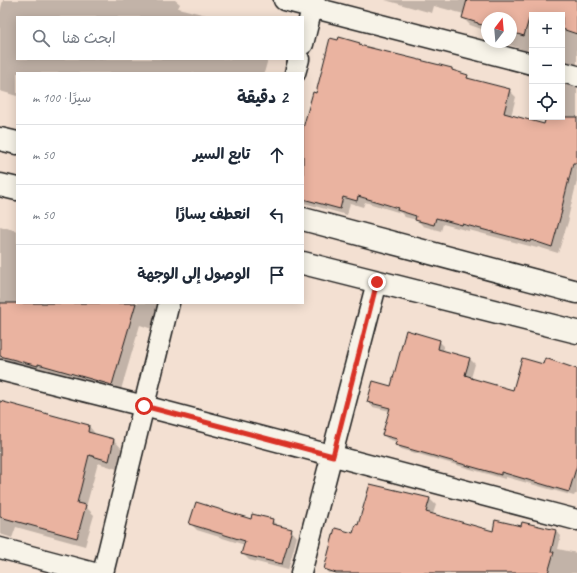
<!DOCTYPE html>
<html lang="ar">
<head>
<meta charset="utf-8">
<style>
	:root { --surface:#fff; --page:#f6f6f7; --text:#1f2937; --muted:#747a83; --line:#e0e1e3 }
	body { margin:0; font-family:Caveat,"Playpen Sans Arabic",sans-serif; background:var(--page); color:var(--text); direction:rtl }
	.controls { position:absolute; right:12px; top:12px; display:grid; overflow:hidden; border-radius:0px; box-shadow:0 2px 10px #0003 }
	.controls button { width:36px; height:36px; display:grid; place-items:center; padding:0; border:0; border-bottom:1px solid var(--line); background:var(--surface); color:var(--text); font:20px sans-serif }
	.compass { position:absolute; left:481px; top:12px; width:36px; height:36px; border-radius:50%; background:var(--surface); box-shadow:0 2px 10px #0003; rotate:16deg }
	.stop { position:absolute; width:12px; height:12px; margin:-9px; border:3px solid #d93025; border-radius:50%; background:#fff }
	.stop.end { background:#d93025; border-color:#fff; box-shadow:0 1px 4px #0008 }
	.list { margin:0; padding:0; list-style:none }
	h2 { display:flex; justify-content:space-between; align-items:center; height:52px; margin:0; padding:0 16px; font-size:17px }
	h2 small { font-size:13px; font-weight:400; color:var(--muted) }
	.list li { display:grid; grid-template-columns:26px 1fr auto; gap:12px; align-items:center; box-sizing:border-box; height:60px; padding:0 16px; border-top:1px solid var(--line) }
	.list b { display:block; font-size:15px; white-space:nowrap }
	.list em { font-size:13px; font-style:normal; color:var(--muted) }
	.icon { flex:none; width:22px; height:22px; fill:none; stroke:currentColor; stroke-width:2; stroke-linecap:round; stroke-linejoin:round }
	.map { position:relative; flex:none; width:577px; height:573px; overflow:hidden; direction:ltr }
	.search { position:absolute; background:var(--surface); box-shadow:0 2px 10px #0003; left:16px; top:16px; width:288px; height:44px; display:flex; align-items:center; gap:10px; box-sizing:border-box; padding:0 14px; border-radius:0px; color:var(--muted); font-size:15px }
	.panel { position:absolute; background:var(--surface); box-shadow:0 2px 10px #0003; left:16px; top:72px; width:288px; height:232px; border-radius:0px; direction:rtl }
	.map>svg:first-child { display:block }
	.shadow { fill:#0003 }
	.building { fill:#eab3a0; stroke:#1c1c1c }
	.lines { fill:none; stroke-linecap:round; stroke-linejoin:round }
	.minor-casing { stroke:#1c1c1c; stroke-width:23 }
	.tertiary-casing { stroke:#1c1c1c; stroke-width:25 }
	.minor { stroke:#f7f3e8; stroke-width:20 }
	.tertiary { stroke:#f7f3e8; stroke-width:22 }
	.route { stroke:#d93025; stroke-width:5 }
</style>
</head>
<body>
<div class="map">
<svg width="577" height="573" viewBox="0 0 577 573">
	<rect width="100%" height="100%" fill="#f3e0d2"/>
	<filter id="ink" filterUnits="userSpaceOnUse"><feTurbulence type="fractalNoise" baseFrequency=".025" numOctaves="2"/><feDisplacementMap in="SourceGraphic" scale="8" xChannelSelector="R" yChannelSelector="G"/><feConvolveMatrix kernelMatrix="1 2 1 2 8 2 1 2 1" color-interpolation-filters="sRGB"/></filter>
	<g filter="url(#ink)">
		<g class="shadow">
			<polygon points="3,0 175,0 180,4 178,8 214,17 17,17 17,59 268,59 264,73 17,73 17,96 0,91 0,12"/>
			<polygon points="385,0 577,0 577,69 568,67 562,61 562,15 532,15 532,47 529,46 527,51 507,44 504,42 511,42 511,18 487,18 487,31 470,25 463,18 464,14 434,6 432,13"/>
			<polygon points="339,38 360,44 363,47 452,69 455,72 467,76 472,81 509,90 516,97 511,116 545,125 547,117 562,117 562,84 577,88 577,181 568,218 569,219 558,253 538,247 537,248 469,230 469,231 443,224 441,231 423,226 417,220 405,217 401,213 365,202 363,207 350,203 347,215 304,203 303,133"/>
			<polygon points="0,226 17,231 17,303 161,303 152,329 140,325 120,393 0,361"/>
			<polygon points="439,341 444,346 443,352 470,359 475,364 471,378 514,391 577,375 577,494 575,494 574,496 506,477 505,479 401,449 396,444 397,442 388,439 383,435 390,411 373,407 368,402 391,387"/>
			<polygon points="0,402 89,426 97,436 114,440 122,449 117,469 98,463 86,507 94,515 85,546 16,527 12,538 0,534"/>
			<polygon points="430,499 436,505 433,514 493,532 522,527 555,530 561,536 558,549 577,553 577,573 328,573 325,569 354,535 359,526"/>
			<polygon points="252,520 272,520 279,527 291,530 297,537 288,570 249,560 242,553 245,545 197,530 191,524"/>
		</g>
		<g class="building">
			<polygon points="467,0 577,0 577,34 562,29 562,15 532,15 532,20 529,19 524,36 511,32 511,18 487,18 487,26 478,24 478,23 462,18"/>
			<polygon points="339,37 360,43 359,45 452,68 452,70 468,75 467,78 510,89 504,113 544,124 546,117 577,117 577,163 573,163 561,211 562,211 552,247 531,240 530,242 462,224 462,225 436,218 434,225 415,220 416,216 397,210 398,208 358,196 357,201 343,197 340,209 303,199 303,128 313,92 316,93 330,38 338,40"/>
			<polygon points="0,303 136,303 112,385 38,364 38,366 0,356"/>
			<polygon points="406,330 440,340 438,349 470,358 465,375 471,377 471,378 513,390 522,358 543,364 545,358 577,369 577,465 569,492 501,472 501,475 395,445 397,439 382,435 390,408 367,402 373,381 391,386"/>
			<polygon points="0,401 89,425 88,432 114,439 109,461 89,455 77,503 86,505 77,538 0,517"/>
			<polygon points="370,484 430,498 426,512 493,531 495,520 521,526 522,522 556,530 551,552 554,552 548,573 336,573 324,569 335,528 353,533 356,524 358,525"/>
			<polygon points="196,502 251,519 252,514 273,519 272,524 292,529 282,564 241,554 245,541 189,524"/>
		</g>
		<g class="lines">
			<defs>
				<g id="minor">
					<polyline points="284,0 532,64"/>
					<polyline points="303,44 314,0"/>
					<polyline points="562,72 577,76"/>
					<polyline points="295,73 299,59"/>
					<polyline points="0,370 144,406 577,520"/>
					<polyline points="0,548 94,573"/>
					<polyline points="103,573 169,303"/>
					<polyline points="301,573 377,282"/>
				</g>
				<g id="tertiary">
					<polyline points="0,139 17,143"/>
					<polyline points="0,185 17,189"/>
					<polyline points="303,219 577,292"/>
					<polyline points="303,263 577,332"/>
				</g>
			</defs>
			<use href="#minor" class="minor-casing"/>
			<use href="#tertiary" class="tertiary-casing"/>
			<use href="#minor" class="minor"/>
			<use href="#tertiary" class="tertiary"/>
		</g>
	</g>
	<g class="lines" filter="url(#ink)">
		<polyline class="route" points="144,406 333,456 377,282"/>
	</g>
</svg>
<div class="controls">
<button>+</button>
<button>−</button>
<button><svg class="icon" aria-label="locate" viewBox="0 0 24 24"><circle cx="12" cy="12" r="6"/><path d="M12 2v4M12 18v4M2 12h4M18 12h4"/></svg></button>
</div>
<svg class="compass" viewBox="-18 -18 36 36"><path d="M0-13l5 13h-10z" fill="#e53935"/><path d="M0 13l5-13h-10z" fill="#747a83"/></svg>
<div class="stop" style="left:144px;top:406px"></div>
<div class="stop end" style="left:377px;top:282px"></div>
<div class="search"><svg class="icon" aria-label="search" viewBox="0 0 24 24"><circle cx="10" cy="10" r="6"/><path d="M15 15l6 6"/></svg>ابحث هنا</div>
<section class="panel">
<h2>2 دقيقة<small>سيرًا · 100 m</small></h2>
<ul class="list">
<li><svg class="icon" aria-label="ahead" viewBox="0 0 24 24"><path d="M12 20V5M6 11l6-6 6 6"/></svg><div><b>تابع السير</b></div><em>50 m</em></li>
<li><svg class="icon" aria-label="left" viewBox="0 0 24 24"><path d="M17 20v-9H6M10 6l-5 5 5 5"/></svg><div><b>انعطف يسارًا</b></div><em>50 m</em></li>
<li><svg class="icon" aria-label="arrive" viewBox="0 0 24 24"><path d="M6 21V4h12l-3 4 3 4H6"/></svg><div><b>الوصول إلى الوجهة</b></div></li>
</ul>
</section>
</div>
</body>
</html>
